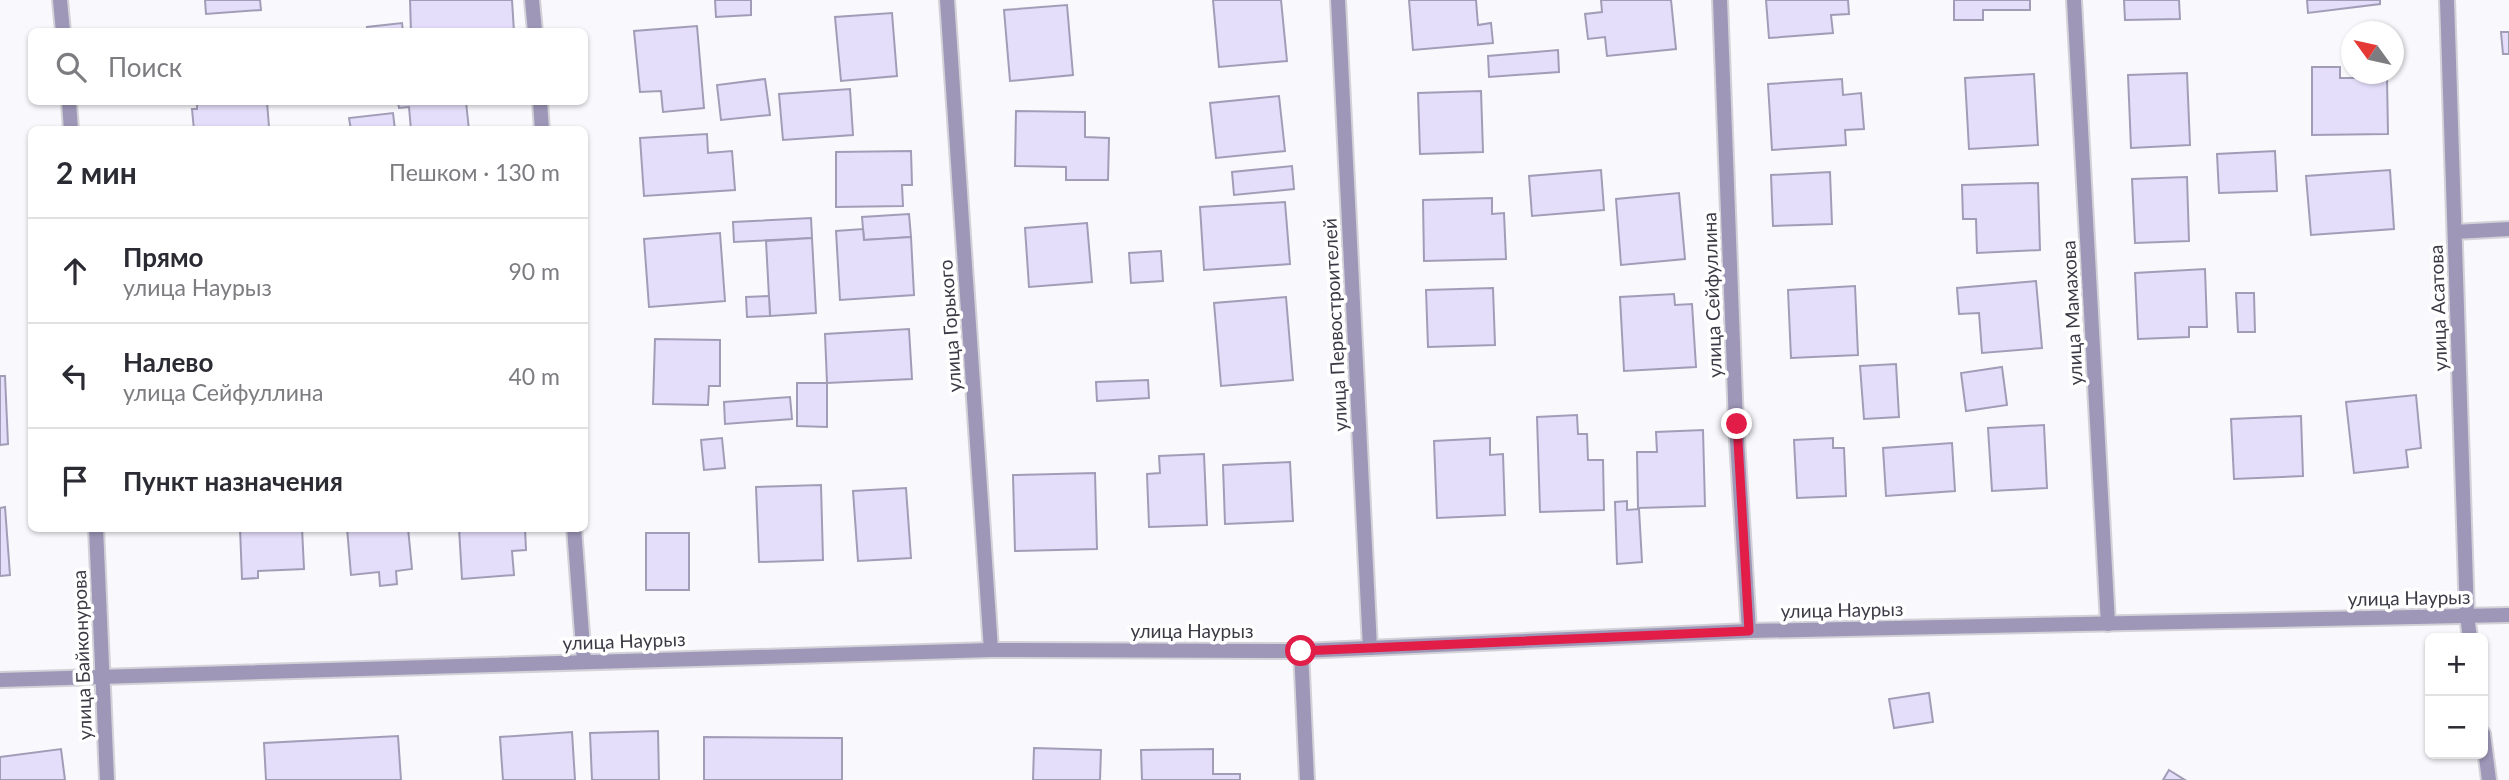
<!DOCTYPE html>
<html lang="ru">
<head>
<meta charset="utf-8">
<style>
	:root { --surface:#fff; --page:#f2f2f3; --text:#2b2b33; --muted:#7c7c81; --line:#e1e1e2 }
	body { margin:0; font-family:Lato,sans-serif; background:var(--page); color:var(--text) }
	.controls { position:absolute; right:21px; bottom:21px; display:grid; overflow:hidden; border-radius:10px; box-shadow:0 2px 5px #0004 }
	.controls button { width:63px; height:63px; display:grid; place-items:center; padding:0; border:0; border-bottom:2px solid var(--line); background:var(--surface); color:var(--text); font:35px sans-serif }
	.compass { position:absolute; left:2341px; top:21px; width:63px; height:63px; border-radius:50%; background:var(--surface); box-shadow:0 2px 5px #0004; rotate:303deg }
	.stop { position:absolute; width:21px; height:21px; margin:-16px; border:5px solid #e11d48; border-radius:50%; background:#fff }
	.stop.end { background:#e11d48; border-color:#fff; box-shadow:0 2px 7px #0008 }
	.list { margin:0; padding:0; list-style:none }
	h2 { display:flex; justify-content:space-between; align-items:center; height:91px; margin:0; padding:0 28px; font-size:30px }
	h2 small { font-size:23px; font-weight:400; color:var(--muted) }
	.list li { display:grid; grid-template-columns:46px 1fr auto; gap:21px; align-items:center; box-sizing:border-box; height:105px; padding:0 28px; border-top:2px solid var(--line) }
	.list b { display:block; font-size:26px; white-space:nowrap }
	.list p { margin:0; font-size:23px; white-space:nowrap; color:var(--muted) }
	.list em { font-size:23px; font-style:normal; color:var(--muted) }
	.icon { flex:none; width:38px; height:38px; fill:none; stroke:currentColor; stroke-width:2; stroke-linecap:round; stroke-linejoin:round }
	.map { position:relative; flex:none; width:2509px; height:780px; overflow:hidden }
	.search { position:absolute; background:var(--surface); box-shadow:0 2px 5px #0004; left:28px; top:28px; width:560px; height:77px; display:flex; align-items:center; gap:18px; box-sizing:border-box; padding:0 24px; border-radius:10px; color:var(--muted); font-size:26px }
	.panel { position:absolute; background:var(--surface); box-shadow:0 2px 5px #0004; left:28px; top:126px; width:560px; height:406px; border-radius:10px }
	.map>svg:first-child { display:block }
	.building { fill:#e4defa; stroke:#a29db7; stroke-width:2 }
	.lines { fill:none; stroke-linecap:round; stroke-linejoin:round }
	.lane-casing { stroke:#d3d2d8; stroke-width:18 }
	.street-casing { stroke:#d3d2d8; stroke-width:18 }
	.lane { stroke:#9e97b8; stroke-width:14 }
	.street { stroke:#9e97b8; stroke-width:14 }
	.route { stroke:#e11d48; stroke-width:9 }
	.labels { text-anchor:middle; stroke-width:7; stroke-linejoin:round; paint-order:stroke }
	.street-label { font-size:19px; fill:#3c3a45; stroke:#fff }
</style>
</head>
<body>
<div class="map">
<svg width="2509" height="780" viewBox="0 0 2509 780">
	<rect width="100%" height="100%" fill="#f9f8fd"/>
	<g class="building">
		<polygon points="205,0 260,0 261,10 206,14"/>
		<polygon points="410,0 512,0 514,32 411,32"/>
		<polygon points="715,0 751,0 751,15 716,17"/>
		<polygon points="1213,0 1281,0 1287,61 1219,67"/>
		<polygon points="1409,0 1476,0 1478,25 1491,23 1493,43 1413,50"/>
		<polygon points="1601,0 1671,0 1676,49 1607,56 1605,37 1588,39 1585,14 1602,12"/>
		<polygon points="1766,0 1848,0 1849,14 1831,15 1833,33 1769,38"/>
		<polygon points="1954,0 2030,0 2030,10 1983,10 1983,20 1954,20"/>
		<polygon points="2124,0 2179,0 2180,19 2125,20"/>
		<polygon points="2307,0 2380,0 2380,4 2308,13"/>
		<polygon points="1067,5 1073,75 1010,81 1004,10"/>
		<polygon points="892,13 897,76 841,81 835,17"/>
		<polygon points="402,23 403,32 367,32 367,27"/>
		<polygon points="697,26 704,108 663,112 661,91 640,92 634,31"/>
		<polygon points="2501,32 2509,32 2509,54 2503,54"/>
		<polygon points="1558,50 1559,72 1489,77 1488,56"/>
		<polygon points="2312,67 2340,67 2340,78 2387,78 2388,134 2312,135"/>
		<polygon points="2187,73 2190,145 2131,148 2128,75"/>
		<polygon points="2034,74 2038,145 1969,149 1965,78"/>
		<polygon points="765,79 770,115 721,120 717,85"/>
		<polygon points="1842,79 1843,95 1861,93 1864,129 1845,130 1846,145 1772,150 1768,84"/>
		<polygon points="850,89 853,135 783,140 779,94"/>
		<polygon points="1481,91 1483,152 1420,154 1418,93"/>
		<polygon points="1279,96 1285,151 1216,158 1210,103"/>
		<polygon points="197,102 267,102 269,127 257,130 194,130 192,109 197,109"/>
		<polygon points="398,102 466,102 469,130 411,130 409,107 399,108"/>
		<polygon points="1016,111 1085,112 1085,137 1109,138 1108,180 1066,180 1066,167 1015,166"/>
		<polygon points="393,113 395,130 351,130 349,118"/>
		<polygon points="707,134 708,153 732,151 735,190 644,196 640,138"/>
		<polygon points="911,151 912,185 902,185 903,206 836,207 836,152"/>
		<polygon points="2275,151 2277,191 2219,193 2217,154"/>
		<polygon points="1292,166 1294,189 1234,195 1232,172"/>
		<polygon points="1601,170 1604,210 1532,216 1529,176"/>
		<polygon points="2390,170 2394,229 2311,235 2306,176"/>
		<polygon points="1830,172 1832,224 1773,226 1771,175"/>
		<polygon points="2187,177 2189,241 2135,243 2132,179"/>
		<polygon points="2038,183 2040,250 1977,253 1976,219 1963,219 1962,185"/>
		<polygon points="1679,193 1685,259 1621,265 1616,199"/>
		<polygon points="1492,198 1492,214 1504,213 1506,259 1424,261 1423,200"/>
		<polygon points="1285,202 1290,264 1204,270 1200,207"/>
		<polygon points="909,214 911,237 864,240 862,217"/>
		<polygon points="811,218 812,238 734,242 733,222"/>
		<polygon points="1087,223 1092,282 1029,287 1025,228"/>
		<polygon points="863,229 864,240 911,237 914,295 840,300 836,231"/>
		<polygon points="720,233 725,301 649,307 644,239"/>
		<polygon points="812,238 816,313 770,316 766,241"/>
		<polygon points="1161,251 1163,281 1131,283 1129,253"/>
		<polygon points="2205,269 2207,327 2189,327 2189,337 2138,339 2135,273"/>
		<polygon points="2036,281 2042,348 1982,353 1979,313 1959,314 1957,288"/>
		<polygon points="1855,286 1858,355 1791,358 1788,290"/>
		<polygon points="1493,288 1495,345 1428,347 1426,290"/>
		<polygon points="2236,293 2254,293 2255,332 2238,332"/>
		<polygon points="1674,294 1675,305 1692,304 1696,367 1624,371 1620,297"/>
		<polygon points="769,296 770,316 747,317 746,297"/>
		<polygon points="1286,297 1293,380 1221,386 1214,303"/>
		<polygon points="909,329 912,379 827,383 825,334"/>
		<polygon points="655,339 720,340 720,386 709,386 708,405 653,404"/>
		<polygon points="1896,364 1899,417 1864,419 1860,366"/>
		<polygon points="2002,367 2007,405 1966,411 1961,373"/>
		<polygon points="0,376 5,376 8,444 0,445"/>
		<polygon points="1148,380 1149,398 1097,401 1096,382"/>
		<polygon points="797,383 827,383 827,427 797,426"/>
		<polygon points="2416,395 2421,448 2406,450 2408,467 2354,473 2346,402"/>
		<polygon points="790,397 792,419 725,424 724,402"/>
		<polygon points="1577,415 1578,434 1587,434 1588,460 1603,460 1604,510 1540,512 1537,417"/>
		<polygon points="2301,416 2303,476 2234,479 2231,419"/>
		<polygon points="2044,425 2047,488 1992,491 1988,428"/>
		<polygon points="1703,430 1705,506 1638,508 1637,452 1657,452 1656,432"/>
		<polygon points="722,438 725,468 704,470 701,440"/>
		<polygon points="1490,438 1490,455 1503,454 1505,515 1437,518 1434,441"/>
		<polygon points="1833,438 1833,448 1844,448 1846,496 1797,498 1794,440"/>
		<polygon points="1952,443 1955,491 1886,496 1883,448"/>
		<polygon points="1204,454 1207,525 1149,527 1147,474 1160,473 1159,456"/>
		<polygon points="1290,462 1293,521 1225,524 1223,465"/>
		<polygon points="1095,473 1097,549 1015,551 1013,475"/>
		<polygon points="821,485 823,560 759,562 756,487"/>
		<polygon points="906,488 911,558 858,561 853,491"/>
		<polygon points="1627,501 1627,510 1639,509 1642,562 1617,564 1615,502"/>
		<polygon points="5,507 10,575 0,576 0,508"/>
		<polygon points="240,528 302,528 304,569 258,571 258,578 242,579"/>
		<polygon points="347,528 408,528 412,569 396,571 397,584 380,586 379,572 351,575"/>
		<polygon points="459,528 525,528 526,550 512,551 514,575 462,579"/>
		<rect x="646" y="533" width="43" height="57"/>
		<polygon points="1929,693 1933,722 1894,728 1889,699"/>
		<polygon points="658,731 659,780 592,780 590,733"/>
		<polygon points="572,732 575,780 503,780 500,737"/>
		<polygon points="398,736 401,780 266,780 264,743"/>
		<polygon points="704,737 842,738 842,780 704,780"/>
		<polygon points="1034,748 1101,750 1100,780 1033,780"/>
		<polygon points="61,749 65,780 0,780 0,757"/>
		<polygon points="1213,749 1213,774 1240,774 1240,780 1142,780 1141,750"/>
		<polygon points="2169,770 2185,780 2163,780"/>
	</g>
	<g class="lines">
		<defs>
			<g id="lane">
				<polyline points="2467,616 2470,638"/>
				<polyline points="2483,734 2489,780"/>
			</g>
			<g id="street">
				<polyline points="60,0 63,32"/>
				<polyline points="532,0 535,32"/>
				<polyline points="947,0 991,650"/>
				<polyline points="1338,0 1370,648"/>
				<polyline points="1720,0 1736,424 1749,631"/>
				<polyline points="2074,0 2108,624"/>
				<polyline points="2447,0 2467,616"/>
				<polyline points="69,102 71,130"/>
				<polyline points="540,102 542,130"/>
				<polyline points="2455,232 2509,229"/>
				<polyline points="96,528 107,780"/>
				<polyline points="574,528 584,661"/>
				<polyline points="1301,651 1307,780"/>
				<polyline points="0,680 991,650 1301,651 1749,631 2509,615"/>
			</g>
		</defs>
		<use href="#lane" class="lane-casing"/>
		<use href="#street" class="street-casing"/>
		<use href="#lane" class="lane"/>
		<use href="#street" class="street"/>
	</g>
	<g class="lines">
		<polyline class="route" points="1301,651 1749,631 1737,424"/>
	</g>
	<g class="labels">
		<g class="street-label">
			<text transform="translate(1712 295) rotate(-92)" y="7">улица Сейфуллина</text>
			<text transform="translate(2438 308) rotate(-92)" y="7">улица Асатова</text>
			<text transform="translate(2072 313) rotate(-93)" y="7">улица Мамахова</text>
			<text transform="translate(1335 325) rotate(-93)" y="7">улица Первостроителей</text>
			<text transform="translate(950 326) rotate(-94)" y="7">улица Горького</text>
			<text transform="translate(2409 598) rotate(-1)" y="7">улица Наурыз</text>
			<text transform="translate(1842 610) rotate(-1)" y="7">улица Наурыз</text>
			<text x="1192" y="638">улица Наурыз</text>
			<text transform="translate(624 641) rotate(-2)" y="7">улица Наурыз</text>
			<text transform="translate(82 655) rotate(-92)" y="7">улица Байконурова</text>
		</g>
	</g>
</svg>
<div class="controls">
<button>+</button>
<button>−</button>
</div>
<svg class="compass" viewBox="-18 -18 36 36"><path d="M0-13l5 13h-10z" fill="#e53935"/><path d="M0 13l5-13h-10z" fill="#7c7c81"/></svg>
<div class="stop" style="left:1301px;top:651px"></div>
<div class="stop end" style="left:1737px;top:424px"></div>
<div class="search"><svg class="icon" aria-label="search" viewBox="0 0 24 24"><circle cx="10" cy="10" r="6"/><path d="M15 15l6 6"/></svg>Поиск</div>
<section class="panel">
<h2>2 мин<small>Пешком · 130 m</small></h2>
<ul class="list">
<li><svg class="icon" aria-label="ahead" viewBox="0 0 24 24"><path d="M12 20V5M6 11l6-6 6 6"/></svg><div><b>Прямо</b><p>улица Наурыз</p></div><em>90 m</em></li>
<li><svg class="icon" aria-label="left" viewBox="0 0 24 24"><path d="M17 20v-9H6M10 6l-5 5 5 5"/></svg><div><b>Налево</b><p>улица Сейфуллина</p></div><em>40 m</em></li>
<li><svg class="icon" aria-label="arrive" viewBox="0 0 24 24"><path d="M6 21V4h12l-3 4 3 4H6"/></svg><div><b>Пункт назначения</b></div></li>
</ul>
</section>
</div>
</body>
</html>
